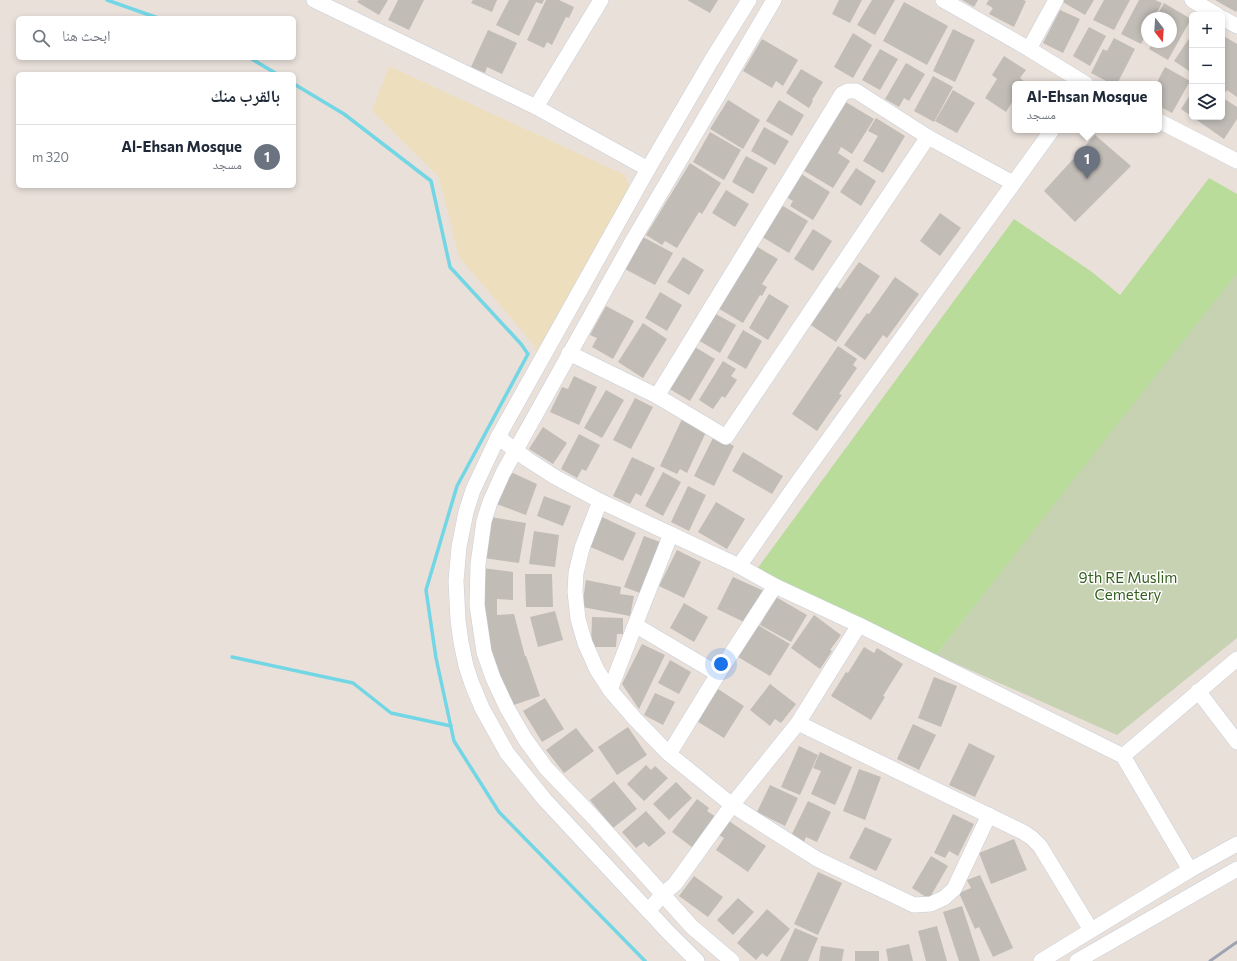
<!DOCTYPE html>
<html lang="ar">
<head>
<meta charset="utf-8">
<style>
	:root { --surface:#fff; --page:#f2f2f3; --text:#1f2937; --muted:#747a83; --line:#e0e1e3; --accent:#111827 }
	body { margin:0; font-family:Commissioner,"Noto Naskh Arabic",sans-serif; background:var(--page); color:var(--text); direction:rtl }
	.controls { position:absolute; right:12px; top:12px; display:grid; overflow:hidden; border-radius:6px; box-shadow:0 2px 6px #0003 }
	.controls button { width:36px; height:36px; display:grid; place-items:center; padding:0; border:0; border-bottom:1px solid var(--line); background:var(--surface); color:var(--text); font:20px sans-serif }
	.compass { position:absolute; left:1141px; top:12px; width:36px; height:36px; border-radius:50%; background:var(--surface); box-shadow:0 2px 6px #0003; rotate:163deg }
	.you { position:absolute; left:721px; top:664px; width:14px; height:14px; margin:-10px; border:3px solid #fff; border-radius:50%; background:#1a73e8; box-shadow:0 0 0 6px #1a73e833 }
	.badge { display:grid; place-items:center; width:26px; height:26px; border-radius:50%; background:var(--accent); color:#fff; font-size:13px; font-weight:700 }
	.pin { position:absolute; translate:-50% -33px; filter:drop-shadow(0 1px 2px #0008) }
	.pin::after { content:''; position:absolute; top:21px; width:14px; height:12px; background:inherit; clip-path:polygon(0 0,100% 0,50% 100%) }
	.popup { position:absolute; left:1012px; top:81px; width:150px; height:52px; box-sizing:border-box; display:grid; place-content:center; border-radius:6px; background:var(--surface); filter:drop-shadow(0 1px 3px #0005); font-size:13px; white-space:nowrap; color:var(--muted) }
	.popup b { font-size:15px; color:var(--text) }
	.popup::after { content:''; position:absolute; left:50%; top:100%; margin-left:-8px; border:8px solid transparent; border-top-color:var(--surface) }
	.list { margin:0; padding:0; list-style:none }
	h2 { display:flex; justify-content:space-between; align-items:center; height:52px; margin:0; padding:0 16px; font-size:17px }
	h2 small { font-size:13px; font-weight:400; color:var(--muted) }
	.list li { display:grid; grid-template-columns:26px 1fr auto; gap:12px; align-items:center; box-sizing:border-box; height:64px; padding:0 16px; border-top:1px solid var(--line) }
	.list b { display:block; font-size:15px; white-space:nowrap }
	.list p { margin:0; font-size:13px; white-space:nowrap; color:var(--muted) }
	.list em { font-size:13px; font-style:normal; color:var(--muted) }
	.icon { flex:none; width:22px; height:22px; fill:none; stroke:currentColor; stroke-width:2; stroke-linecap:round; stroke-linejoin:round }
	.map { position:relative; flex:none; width:1237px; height:961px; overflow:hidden; direction:ltr }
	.search { position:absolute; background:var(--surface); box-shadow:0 2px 6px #0003; left:16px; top:16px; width:280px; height:44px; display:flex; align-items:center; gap:10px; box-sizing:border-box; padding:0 14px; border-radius:6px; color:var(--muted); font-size:15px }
	.panel { position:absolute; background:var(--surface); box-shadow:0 2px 6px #0003; left:16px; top:72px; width:280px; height:116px; border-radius:6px; direction:rtl }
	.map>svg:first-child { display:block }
	.green { fill:#b9dc9a }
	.sand { fill:#eddfbe }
	.cemetery { fill:#c6d2b2 }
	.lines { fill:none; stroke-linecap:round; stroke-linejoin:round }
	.stream { stroke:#73d6e5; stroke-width:3.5 }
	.building { fill:#c1bcb6 }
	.minor-casing { stroke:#c8ced9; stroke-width:16 }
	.minor { stroke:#fff; stroke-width:15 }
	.rail { stroke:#9da3b1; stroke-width:3 }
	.labels { text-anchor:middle; stroke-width:3; stroke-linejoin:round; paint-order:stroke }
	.park-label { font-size:15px; fill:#345e1e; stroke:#fff }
</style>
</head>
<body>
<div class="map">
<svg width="1237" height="961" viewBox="0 0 1237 961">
	<rect width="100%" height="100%" fill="#e9e0da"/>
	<polygon class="green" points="1209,178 1237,194 1237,274 936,655 757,569 1014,219 1092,272 1120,295"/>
	<polygon class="sand" points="389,66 625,175 633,196 538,356 533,344 459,257 439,177 372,111"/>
	<polygon class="cemetery" points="1237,273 1237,638 1117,735 936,655 1114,428"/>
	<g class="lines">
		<g class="stream">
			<polyline points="107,0 158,18"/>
			<polyline points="250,58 277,74"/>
			<polyline points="294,84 344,114 431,181 450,267 521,344 528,354 457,486 426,590 436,658 454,741 499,812 645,961"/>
			<polyline points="232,657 353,683 391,713 451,726"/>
		</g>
	</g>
	<g class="building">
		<polygon points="359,0 388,0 379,15 357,2"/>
		<polygon points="398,0 424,0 409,30 388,20"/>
		<polygon points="473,0 497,0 492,12 471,3"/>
		<polygon points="509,0 544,0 542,4 536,2 519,36 496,25"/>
		<polygon points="546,0 559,0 574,7 569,18 566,17 552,45 547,42 544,48 527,40"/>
		<polygon points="687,0 718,0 710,13"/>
		<polygon points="839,0 862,0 850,23 832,14"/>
		<polygon points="872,0 895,0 875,35 857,25"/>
		<polygon points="962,0 978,0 974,7"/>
		<polygon points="989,0 1023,0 1026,1 1014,27 989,14 993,8 986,4"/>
		<polygon points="1062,0 1094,0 1085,15 1061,1"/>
		<polygon points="1104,0 1130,0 1114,30 1093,20"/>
		<polygon points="1139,0 1155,0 1162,3 1154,18 1147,18 1147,32 1141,44 1121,34"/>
		<polygon points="1215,0 1237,0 1237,10 1236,12"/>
		<polygon points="904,2 948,26 927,65 883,41"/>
		<polygon points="1164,3 1191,19 1168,60 1149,49 1153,42 1171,42 1171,18 1164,18 1158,14"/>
		<polygon points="1060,10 1080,19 1063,53 1043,43"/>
		<polygon points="1089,27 1106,36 1090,66 1073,56"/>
		<polygon points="953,29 975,40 955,82 933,71"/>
		<polygon points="488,30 517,43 502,74 487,67 485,73 471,67"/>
		<polygon points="853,33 872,45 853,78 834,67"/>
		<polygon points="1192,34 1192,73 1174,61"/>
		<polygon points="1222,35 1237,44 1237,97 1227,90 1226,92 1222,90"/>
		<polygon points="1114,38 1135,49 1117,84 1112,84 1091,73 1103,49 1107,51"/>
		<polygon points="762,39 798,60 783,86 776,81 772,88 743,71"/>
		<polygon points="880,49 898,59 880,90 862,80"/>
		<polygon points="1004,56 1026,70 1020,78 1025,82 1024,84 1015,84 1015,97 1006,112 985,98 997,79 992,75"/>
		<polygon points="906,63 925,74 909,101 904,98 899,107 885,99"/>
		<polygon points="1165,67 1190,81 1172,113 1159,106 1159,84 1156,84"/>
		<polygon points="801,69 823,82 812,100 813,101 809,108 786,93"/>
		<polygon points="933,76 953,87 934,122 914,111"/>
		<polygon points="953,90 975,103 957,133 935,121"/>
		<polygon points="1192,92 1192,117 1222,117 1222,99 1223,98 1237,107 1237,119 1224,139 1181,109"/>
		<polygon points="728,100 760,120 743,149 710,129"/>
		<polygon points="779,100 804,115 792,136 766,121"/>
		<polygon points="844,101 874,119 852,154 841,147 838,153 850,161 833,188 801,169"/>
		<polygon points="876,118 905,136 883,173 863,161 878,136 868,131"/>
		<polygon points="764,127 789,141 775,165 751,151"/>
		<polygon points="710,132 741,150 724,180 693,162"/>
		<polygon points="1095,135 1131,166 1075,222 1044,191"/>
		<polygon points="746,156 768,168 753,194 732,182"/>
		<polygon points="690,163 721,183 702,214 699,212 677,248 665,241 662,245 646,235"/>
		<polygon points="856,168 876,181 861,206 840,192"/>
		<polygon points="798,172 830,192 813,220 790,206 793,201 783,195"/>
		<polygon points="726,190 749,204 735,227 712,213"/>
		<polygon points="778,203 808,221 789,253 759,235"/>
		<polygon points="940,213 961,228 940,256 920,241"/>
		<polygon points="813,229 832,241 813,271 794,259"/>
		<polygon points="643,237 673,253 655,285 625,269"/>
		<polygon points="754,245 778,259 762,284 767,287 762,296 760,295 743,323 716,307"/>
		<polygon points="683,257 704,270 689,295 667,282"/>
		<polygon points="859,262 880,276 836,342 808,323 834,285 840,289"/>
		<polygon points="895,277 919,294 887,338 883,335 865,360 844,345 867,313 869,314"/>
		<polygon points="660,292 682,305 667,331 645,318"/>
		<polygon points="769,294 789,306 768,340 749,328"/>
		<polygon points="606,306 634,321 613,359 592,347 597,338 590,335"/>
		<polygon points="714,313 736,325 720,353 698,340"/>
		<polygon points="643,323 667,339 643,378 618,362"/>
		<polygon points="743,330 762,341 746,369 727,358"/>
		<polygon points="693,346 715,359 690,401 668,388"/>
		<polygon points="838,346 857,359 853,365 857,368 839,394 842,395 817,431 792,414"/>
		<polygon points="723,361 736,369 731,376 737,380 725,398 722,396 713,409 699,400"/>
		<polygon points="574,376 597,387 579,425 550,412 562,387 568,389"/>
		<polygon points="606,390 624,400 602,438 584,428"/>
		<polygon points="635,398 653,407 631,449 613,440"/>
		<polygon points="682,419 707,430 687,473 680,469 677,474 660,466"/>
		<polygon points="543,427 567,443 553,464 529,449"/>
		<polygon points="579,434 600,445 586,471 582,469 577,478 561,469"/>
		<polygon points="714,436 734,446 714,486 694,476"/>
		<polygon points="743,452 783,476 772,494 732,471"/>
		<polygon points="632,457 655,468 641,496 636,493 630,504 613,496"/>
		<polygon points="663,472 681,482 663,516 645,506"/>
		<polygon points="513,473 537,484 526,515 494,503 505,479"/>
		<polygon points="688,486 706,495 689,531 671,522"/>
		<polygon points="544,496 571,506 563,526 537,516"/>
		<polygon points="716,502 745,519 727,549 698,532"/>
		<polygon points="600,516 636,533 623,561 586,545"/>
		<polygon points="491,517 526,523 519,563 484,558"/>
		<polygon points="534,531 559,535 555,567 529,564"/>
		<polygon points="644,536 660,542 640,593 624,587"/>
		<polygon points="677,550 701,562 684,598 659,586"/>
		<polygon points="482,568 513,572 513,600 497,599 497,615 514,614 525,656 526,656 540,696 511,706 484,636"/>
		<polygon points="525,574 552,574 553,607 526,607"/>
		<polygon points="733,577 764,591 748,624 717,609"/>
		<polygon points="586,580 621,587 620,594 634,596 630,616 582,607"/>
		<polygon points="776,597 807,615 791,642 760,625"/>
		<polygon points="684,603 708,617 694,642 670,628"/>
		<polygon points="555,611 563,640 538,647 530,617"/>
		<polygon points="814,615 841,635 830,650 832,651 820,669 791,648"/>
		<polygon points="592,617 623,618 623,634 617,634 616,647 591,647"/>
		<polygon points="758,625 790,644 770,676 738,657"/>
		<polygon points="642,644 665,655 639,709 622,684"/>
		<polygon points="864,647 874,653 877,648 903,664 883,696 885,697 871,720 831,696 846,672 848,673"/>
		<polygon points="670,660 691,672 679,694 658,683"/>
		<polygon points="934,677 957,686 941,727 918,718"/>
		<polygon points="770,684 796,704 781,723 775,719 770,726 750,710"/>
		<polygon points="715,687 744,706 724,738 695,720"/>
		<polygon points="655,693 675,702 663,725 644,715"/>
		<polygon points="545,698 564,729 542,742 523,711"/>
		<polygon points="913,724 936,735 919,770 897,759"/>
		<polygon points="628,727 647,755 617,775 598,747"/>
		<polygon points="576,728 594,751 564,773 546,750"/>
		<polygon points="969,743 995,756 975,797 949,785"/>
		<polygon points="799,746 818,755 800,795 781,787"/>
		<polygon points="820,752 852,767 835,805 811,794 821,771 813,768"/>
		<polygon points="646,765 651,770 655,766 668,778 644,801 627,784"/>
		<polygon points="859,769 881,777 865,820 843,811"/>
		<polygon points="614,781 637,809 613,828 590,800"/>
		<polygon points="676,782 692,798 669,820 653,804"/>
		<polygon points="770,785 798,798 785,826 757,812"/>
		<polygon points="697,799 709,808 707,811 716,817 693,848 672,832"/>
		<polygon points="808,801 831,812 817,842 806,837 804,842 791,836"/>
		<polygon points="646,811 666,833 649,847 644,842 636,848 622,832"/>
		<polygon points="953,814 974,824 958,856 949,851 945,858 934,853"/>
		<polygon points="729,821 766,846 748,872 716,850 724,838 719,835"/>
		<polygon points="865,827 892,839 876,871 849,858"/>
		<polygon points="1014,839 1027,870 991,884 979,853"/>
		<polygon points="931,856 948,866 929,899 912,888"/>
		<polygon points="818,872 842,883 818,935 794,924"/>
		<polygon points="980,875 1013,948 993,957 979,927 975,929 959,893 971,888 967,880"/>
		<polygon points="694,876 723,897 708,917 679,896"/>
		<polygon points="738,898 754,912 733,935 717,920"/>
		<polygon points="962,906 980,961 959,961 943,912"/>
		<polygon points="767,909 790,929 767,957 762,953 756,960 737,943"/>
		<polygon points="937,926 947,961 926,961 918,931"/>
		<polygon points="795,928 818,938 808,961 780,961"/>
		<polygon points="909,944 913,961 888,961 886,949"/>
		<polygon points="821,946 844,949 842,961 819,961"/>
		<rect x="855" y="951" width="24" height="10"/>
	</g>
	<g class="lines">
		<defs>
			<g id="minor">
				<polyline points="314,0 536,107 648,169"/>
				<polyline points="943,0 1029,49 1086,84"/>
				<polyline points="1192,0 1217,15"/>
				<polyline points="1222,18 1237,26"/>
				<polyline points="1029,49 1056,0"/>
				<polyline points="536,107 601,0"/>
				<polyline points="1159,121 1237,161"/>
				<polyline points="569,353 657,396 726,437 928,137"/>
				<polyline points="657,396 842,94 848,91 856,91 928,137 1013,183"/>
				<polyline points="498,437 527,459 555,477 600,501 739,566 775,586 859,625 1123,756 1190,870"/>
				<polyline points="600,501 582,548 576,573 575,592 578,619 585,643 597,670 610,690 635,719 669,754 732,805 817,859 914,905 931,904 944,898 954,889 989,815"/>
				<polyline points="739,566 800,479 1052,130"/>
				<polyline points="635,625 671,534"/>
				<polyline points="610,690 635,625 718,674"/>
				<polyline points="1198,691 1237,742"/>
				<polyline points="798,723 1023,832 1032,838 1040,846 1091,930"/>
				<polyline points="669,754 718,674 775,586"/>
				<polyline points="1123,756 1237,659"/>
				<polyline points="649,910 663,894 675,884 732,805 798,723 859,625"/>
				<polyline points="697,961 668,932 545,800 507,753 482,708 472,684 466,666 461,642 458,620 456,581 459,547 466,512 473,490 498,437 648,169 711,61 749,0"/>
				<polyline points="732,961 692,927 594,818 546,768 525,739 507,708 493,678 484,652 477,605 478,564 484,521 490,502 503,473 633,240 774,0"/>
				<polyline points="1041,961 1190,870 1237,844"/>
				<polyline points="1077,961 1237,869"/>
			</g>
		</defs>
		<use href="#minor" class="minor-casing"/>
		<use href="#minor" class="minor"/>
		<polyline class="rail" points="1210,961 1237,942"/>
	</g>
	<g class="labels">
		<g class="park-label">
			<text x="1128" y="583">9th RE Muslim<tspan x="1128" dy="17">Cemetery</tspan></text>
		</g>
	</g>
</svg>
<div class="controls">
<button>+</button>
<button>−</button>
<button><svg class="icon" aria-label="layers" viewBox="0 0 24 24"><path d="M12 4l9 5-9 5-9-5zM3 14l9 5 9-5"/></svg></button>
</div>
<svg class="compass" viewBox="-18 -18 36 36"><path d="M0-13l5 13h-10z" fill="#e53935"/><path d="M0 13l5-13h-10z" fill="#747a83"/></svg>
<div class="you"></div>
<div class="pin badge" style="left:1087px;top:179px;background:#6b7280">1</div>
<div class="popup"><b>Al-Ehsan Mosque</b>مسجد</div>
<div class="search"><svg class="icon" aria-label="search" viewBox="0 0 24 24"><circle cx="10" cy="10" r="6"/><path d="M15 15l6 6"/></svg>ابحث هنا</div>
<section class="panel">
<h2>بالقرب منك<small></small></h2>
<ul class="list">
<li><span class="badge" style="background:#6b7280">1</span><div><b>Al-Ehsan Mosque</b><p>مسجد</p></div><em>320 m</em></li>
</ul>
</section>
</div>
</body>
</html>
